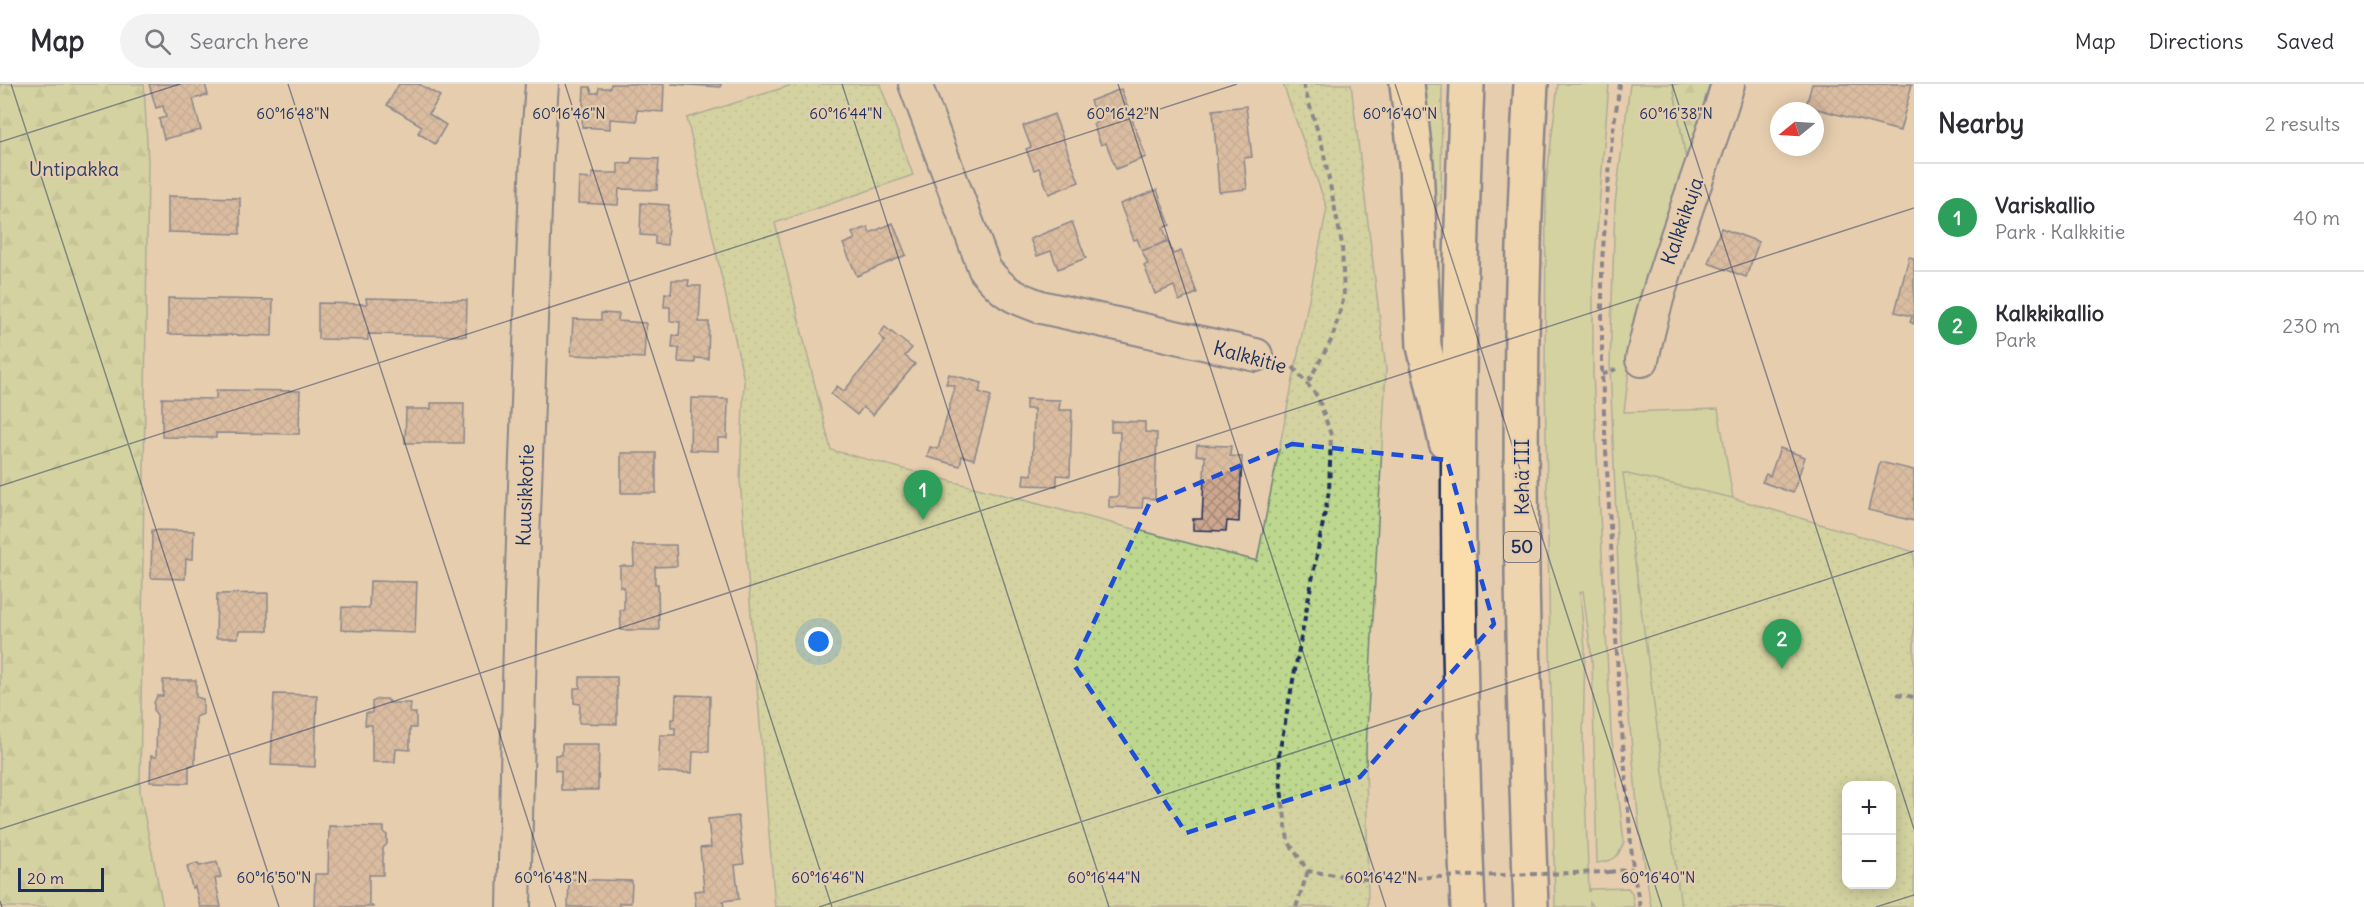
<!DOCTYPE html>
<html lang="en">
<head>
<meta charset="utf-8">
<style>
	:root { --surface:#fff; --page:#f2f2f3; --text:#2b2b33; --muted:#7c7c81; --line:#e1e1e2; --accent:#1f6fb2 }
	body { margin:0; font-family:Delius,sans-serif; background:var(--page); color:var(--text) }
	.controls { position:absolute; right:18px; bottom:18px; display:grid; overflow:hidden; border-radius:12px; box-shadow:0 3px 15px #0003 }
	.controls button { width:54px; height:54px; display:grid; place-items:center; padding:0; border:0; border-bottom:2px solid var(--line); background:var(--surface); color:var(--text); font:30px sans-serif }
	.compass { position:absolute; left:1770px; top:18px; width:54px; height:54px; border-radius:50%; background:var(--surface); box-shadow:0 3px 15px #0003; rotate:252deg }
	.scale { position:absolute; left:18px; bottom:15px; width:86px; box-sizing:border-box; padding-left:6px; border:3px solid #1b2f5e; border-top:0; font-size:16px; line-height:21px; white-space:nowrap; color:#1b2f5e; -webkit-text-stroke:4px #e6cdae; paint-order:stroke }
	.you { position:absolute; left:819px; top:558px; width:21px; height:21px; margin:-15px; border:4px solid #fff; border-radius:50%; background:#1a73e8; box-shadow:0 0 0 9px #1a73e833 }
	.badge { display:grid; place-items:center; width:39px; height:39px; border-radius:50%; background:var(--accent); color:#fff; font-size:20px; font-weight:700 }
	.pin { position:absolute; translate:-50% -50px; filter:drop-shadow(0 2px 3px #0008) }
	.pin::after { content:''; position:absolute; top:32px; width:21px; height:18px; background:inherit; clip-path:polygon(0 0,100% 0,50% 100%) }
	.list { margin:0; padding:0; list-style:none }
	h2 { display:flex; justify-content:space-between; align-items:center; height:78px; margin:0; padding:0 24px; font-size:26px }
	h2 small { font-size:20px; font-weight:400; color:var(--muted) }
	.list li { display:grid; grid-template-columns:39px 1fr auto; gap:18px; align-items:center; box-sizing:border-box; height:108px; padding:0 24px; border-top:2px solid var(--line) }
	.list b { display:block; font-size:22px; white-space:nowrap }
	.list p { margin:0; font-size:20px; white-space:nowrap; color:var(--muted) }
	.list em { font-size:20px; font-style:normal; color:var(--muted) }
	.icon { flex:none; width:33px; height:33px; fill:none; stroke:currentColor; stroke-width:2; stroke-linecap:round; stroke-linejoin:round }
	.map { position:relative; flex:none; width:1914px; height:823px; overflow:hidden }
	header { display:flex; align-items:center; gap:36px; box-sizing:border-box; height:84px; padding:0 30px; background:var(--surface); border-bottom:2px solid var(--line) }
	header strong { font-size:28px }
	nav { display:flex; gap:33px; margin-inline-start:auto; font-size:21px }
	.search { width:420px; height:54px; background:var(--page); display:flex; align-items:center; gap:15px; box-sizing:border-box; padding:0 21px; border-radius:33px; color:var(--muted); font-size:22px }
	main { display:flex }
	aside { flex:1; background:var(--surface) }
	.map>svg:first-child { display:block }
	.green { fill:#bdd78e; stroke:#6c8376; stroke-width:1.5 }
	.forest { fill:url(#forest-firs); stroke:#6c8376; stroke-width:1.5 }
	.park { fill:url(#park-dots); stroke:#6c8376; stroke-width:1.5; fill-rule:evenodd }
	.building { fill:url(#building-cross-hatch); stroke:#1b2f5e; stroke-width:1.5 }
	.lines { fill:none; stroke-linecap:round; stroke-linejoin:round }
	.minor-casing { stroke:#1b2f5e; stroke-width:36 }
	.highway-casing { stroke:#1b2f5e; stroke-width:38 }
	.path { stroke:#1b2f5e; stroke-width:4; stroke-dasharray:6 4.5; stroke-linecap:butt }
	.minor { stroke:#e6cdae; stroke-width:32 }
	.highway { stroke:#fbddab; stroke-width:33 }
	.path-bridge { stroke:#1b2f5e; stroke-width:4; stroke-dasharray:6 4.5; stroke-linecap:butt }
	.marked { fill:none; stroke:#1d4ed8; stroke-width:4.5; stroke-dasharray:12 8; stroke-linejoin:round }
	.ticks { fill:none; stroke:#1b2f5e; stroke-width:1.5; stroke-opacity:0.45 }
	.labels { text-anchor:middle; stroke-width:4.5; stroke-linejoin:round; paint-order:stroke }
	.shield { fill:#e6cdae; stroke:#585e76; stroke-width:1.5 }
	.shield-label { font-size:18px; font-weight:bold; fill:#1b2f5e }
	.park-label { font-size:20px; fill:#2b4063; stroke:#e6cdae }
	.street-label { font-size:20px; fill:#1b2f5e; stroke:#e6cdae }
	.ticks-label { font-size:15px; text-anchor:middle; fill:#1b2f5e; stroke:#e6cdae; stroke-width:4.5; stroke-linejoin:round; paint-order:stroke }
</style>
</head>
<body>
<header>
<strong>Map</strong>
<div class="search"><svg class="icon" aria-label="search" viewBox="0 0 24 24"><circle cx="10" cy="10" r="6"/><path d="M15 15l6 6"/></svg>Search here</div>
<nav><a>Map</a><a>Directions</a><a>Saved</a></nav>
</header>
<main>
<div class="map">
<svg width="1914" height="823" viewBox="0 0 1914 823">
	<defs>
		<pattern id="forest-firs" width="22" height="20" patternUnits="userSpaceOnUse" patternTransform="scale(1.5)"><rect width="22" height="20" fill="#bdd78e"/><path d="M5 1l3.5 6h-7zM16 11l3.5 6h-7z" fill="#a2b97d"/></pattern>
		<pattern id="park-dots" width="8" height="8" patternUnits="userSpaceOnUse" patternTransform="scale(1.5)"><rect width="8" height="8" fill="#bdd78e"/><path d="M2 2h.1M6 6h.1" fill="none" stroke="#a2b97d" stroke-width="1.8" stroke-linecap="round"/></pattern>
		<pattern id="building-cross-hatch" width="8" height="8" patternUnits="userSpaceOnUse" patternTransform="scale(1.5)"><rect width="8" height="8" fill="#cca68e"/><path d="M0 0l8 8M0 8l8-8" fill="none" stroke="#a58877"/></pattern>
	</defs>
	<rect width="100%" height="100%" fill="#e6cdae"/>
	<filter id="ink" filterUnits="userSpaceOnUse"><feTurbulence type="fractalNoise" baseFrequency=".0167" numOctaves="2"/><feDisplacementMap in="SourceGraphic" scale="12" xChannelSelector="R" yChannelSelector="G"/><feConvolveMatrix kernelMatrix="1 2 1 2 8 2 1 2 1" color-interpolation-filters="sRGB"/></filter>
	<g filter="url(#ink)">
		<g class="green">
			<polygon points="1420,0 1442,0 1441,117 1430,130"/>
			<path d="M 1558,0 L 1609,0 L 1593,197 L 1593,290 L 1611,648 L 1624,758 C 1617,775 1616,776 1597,779 L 1592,577 L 1583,507 L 1580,509 L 1585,565 L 1583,659 L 1589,808 L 1590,805 L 1628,804 L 1632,809 L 1634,823 L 1594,823 L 1590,818 L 1590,823 L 1555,823 L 1545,300 L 1546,100 Z"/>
			<polygon points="1630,0 1673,0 1686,75 1633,254 1624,328 1718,325 1733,414 1791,823 1651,823 1639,742 1620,533 1610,281 1615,120"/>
		</g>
		<g class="forest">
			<polygon points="0,0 144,0 148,78 140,709 163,823 0,823"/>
			<polygon points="1673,0 1710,0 1686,75"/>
		</g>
		<g class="park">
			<polygon points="795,0 880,0 913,91 775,139 831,366 1257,477 1327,124 1283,0 1351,0 1386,286 1366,666 1368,823 775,823 740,396 744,296 687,34"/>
			<path d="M 1623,389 L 1733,414 L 1914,468 L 1914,823 L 1681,823 ZM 1846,702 L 1892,702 L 1892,800 L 1846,800 Z"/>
		</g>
		<g class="building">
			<polygon points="149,0 205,0 208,11 193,15 201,46 164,55 159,35 166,33 163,22 156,24"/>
			<polygon points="399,0 419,0 440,12 429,30 446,41 435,60 418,49 422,42 387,21"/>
			<polygon points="611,0 664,0 663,28 637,26 637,37 610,35 610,45 582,43 584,3 590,3 592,9 598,9 599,4 610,4"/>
			<polygon points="671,0 721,0 721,3"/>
			<polygon points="1812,0 1912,0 1900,47 1806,22"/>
			<polygon points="1121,5 1146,73 1116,85 1106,59 1101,61 1093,40 1098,38 1090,17"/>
			<polygon points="1246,22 1252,73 1244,74 1247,105 1219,108 1213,26"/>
			<polygon points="1054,30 1079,98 1049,110 1039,84 1034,86 1026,65 1031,63 1023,42"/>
			<polygon points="632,74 659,75 657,106 619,105 618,121 578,119 579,94 592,95 592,89 618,89 618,79 631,80"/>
			<polygon points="1157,106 1170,141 1163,144 1168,157 1142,167 1137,155 1134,156 1120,120"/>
			<polygon points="168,112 240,114 240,150 168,148"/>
			<polygon points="641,119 669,121 667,161 655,160 655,152 640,151"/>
			<polygon points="1072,138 1086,174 1058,185 1051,167 1037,172 1030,155"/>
			<polygon points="893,139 906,171 857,192 843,160 855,155 852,149 868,143 870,149"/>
			<polygon points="1721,144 1759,158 1746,193 1708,179"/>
			<polygon points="1168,157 1173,170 1181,167 1197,209 1179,217 1174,202 1155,210 1144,181 1148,180 1142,167"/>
			<polygon points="1909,173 1914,174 1914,240 1910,238 1912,232 1895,228"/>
			<polygon points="672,196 689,196 688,202 701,202 699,238 709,238 708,275 695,274 695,279 678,278 679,264 672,264 673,251 679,252 680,238 670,237 670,223 664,223 665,209 671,210"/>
			<polygon points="168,214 273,216 272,252 168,250"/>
			<polygon points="366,214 467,216 466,252 368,250 368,256 318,255 318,219 367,220"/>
			<polygon points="601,229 619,230 618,237 646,239 644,274 571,271 573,235 601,236"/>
			<polygon points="885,243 912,264 905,272 915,280 873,331 863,323 857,331 831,310 837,302 844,307 885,257 879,251"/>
			<polygon points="949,290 982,299 979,308 991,312 974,375 962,372 960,382 927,373 930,363 938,365 955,302 946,300"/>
			<polygon points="216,306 300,307 299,350 216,349 216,354 162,353 162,314 216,315"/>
			<polygon points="691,314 728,315 727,354 718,354 718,367 690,366"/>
			<polygon points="1026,315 1060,316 1059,326 1072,326 1070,392 1057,391 1057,402 1023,401 1024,390 1032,391 1034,325 1026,325"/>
			<polygon points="431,319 464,319 463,359 405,359 406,325 431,325"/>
			<polygon points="1111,337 1145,338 1145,348 1157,349 1155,415 1143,414 1142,424 1109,423 1109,413 1118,413 1120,348 1111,348"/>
			<polygon points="1197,361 1231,362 1230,372 1242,373 1239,438 1227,437 1226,447 1193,446 1193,435 1202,435 1205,372 1196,371"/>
			<polygon points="1780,364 1805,373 1793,409 1762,398 1766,390 1770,392"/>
			<rect x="621" y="369" width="35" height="40"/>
			<polygon points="1880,378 1914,386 1914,437 1868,426"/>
			<polygon points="152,446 194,447 193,475 186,475 185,495 151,494"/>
			<polygon points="633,461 676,461 677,482 655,483 655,500 658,500 659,546 621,546 620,526 624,526 624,503 620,503 620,482 634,482"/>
			<polygon points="370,497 417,498 415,549 341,546 342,523 369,524"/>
			<polygon points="268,509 268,547 239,547 238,554 216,554 217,510"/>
			<polygon points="580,593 617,593 617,640 579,639 580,620 574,619 574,604 580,604"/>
			<polygon points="163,596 196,596 196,613 203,615 203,630 196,633 195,680 189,682 189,699 150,698 151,672 156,673 157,631 154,627 154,619 157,612 163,612"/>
			<polygon points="274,610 317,611 315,683 271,681"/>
			<polygon points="676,611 710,612 709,668 693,668 692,689 658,688 660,651 675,651 675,644 671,644 671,635 675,635"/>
			<polygon points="378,615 387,615 390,619 411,619 410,629 416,629 416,644 410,644 410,666 396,665 395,678 372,678 372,641 365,641 366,629 372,629 372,618"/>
			<polygon points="562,660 599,660 598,706 561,706 561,687 555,686 555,671 562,671"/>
			<polygon points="738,732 744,780 735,781 739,815 723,817 724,823 696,823 694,807 704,806 700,764 711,763 708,735"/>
			<polygon points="329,742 384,743 384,749 387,751 387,760 383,764 383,791 369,791 369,819 373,823 314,823 315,790 328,790"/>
			<polygon points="217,778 221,793 215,795 221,823 200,823 195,803 192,804 187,782 198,779 199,782"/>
			<polygon points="569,795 632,797 631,819 619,819 619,823 568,823"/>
		</g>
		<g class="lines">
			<defs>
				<g id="minor">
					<path d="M 915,0 L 985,186 C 1005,210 1013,213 1041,223 L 1256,271"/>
					<path d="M 1642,276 C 1661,181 1701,93 1728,0"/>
					<polyline points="514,823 521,513 537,69 542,0"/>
				</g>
				<g id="highway">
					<polyline points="1407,0 1416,80 1424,262 1446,358"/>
					<path d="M 1467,0 C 1455,274 1456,549 1468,823"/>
					<path d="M 1531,0 C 1515,274 1521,549 1531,823"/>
				</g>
			</defs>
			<use href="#minor" class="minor-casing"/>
			<use href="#highway" class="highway-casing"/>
			<g class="path">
				<polyline points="1303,0 1322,61 1342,160 1344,213 1332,255 1307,300"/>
				<polyline points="1620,0 1612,53 1602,177 1602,291 1619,609 1633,785 1640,823"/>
				<polyline points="1283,280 1293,283 1318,313 1331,351 1329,407 1279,670 1281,705 1288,757 1308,787 1363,795"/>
				<polyline points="1602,291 1616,285"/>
				<polyline points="1897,610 1914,613"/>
				<polyline points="1609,788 1633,785"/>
				<polyline points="1296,823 1308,787"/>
			</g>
			<use href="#minor" class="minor"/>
			<use href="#highway" class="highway"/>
			<polyline class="path-bridge" points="1363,795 1609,788"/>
		</g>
	</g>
	<path d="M0 0H1914V823H0ZM 1292,360 L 1447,376 L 1494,540 L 1360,693 L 1186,749 L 1074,581 L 1149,420 Z" fill="#e6cdae" fill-opacity=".55" fill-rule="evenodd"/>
	<path class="marked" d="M 1292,360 L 1447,376 L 1494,540 L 1360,693 L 1186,749 L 1074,581 L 1149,420 Z"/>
	<path class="ticks" d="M 11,0 L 279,823M 288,0 L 556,823M 565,0 L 832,823M 842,0 L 1109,823M 1118,0 L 1386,823M 1395,0 L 1662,823M 1672,0 L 1914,745M 0,58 L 180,0M 0,402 L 1237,0M 0,745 L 1914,124M 0,817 L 2,823M 819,823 L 1914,467M 1876,823 L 1914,811"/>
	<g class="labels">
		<rect class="shield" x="1504" y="448" width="36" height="30" rx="4.5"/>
		<g class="shield-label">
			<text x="1522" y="469">50</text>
		</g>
		<g class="park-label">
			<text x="74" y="92">Untipakka</text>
		</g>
		<g class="street-label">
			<text transform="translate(1682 137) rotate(-71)" y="7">Kalkkikuja</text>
			<text transform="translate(1250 273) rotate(15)" y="7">Kalkkitie</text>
			<text transform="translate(1522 393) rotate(-90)" y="7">Kehä III</text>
			<text transform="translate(525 411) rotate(-88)" y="7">Kuusikkotie</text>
		</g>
	</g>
	<g class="ticks-label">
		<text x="293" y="35">60°16'48"N</text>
		<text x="569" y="35">60°16'46"N</text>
		<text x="846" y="35">60°16'44"N</text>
		<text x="1123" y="35">60°16'42"N</text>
		<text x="1400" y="35">60°16'40"N</text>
		<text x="1676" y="35">60°16'38"N</text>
		<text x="274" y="799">60°16'50"N</text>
		<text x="551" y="799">60°16'48"N</text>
		<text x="828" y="799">60°16'46"N</text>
		<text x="1104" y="799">60°16'44"N</text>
		<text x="1381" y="799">60°16'42"N</text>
		<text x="1658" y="799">60°16'40"N</text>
	</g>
</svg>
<div class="controls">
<button>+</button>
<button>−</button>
</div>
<svg class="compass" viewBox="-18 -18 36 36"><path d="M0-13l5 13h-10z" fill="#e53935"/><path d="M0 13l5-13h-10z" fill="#7c7c81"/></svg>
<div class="scale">20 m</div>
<div class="you"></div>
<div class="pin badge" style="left:923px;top:436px;background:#2e9e5b">1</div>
<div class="pin badge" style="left:1782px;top:585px;background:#2e9e5b">2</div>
</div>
<aside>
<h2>Nearby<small>2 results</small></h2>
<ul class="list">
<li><span class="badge" style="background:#2e9e5b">1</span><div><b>Variskallio</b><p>Park · Kalkkitie</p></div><em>40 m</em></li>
<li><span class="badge" style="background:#2e9e5b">2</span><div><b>Kalkkikallio</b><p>Park</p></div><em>230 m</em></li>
</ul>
</aside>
</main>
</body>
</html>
